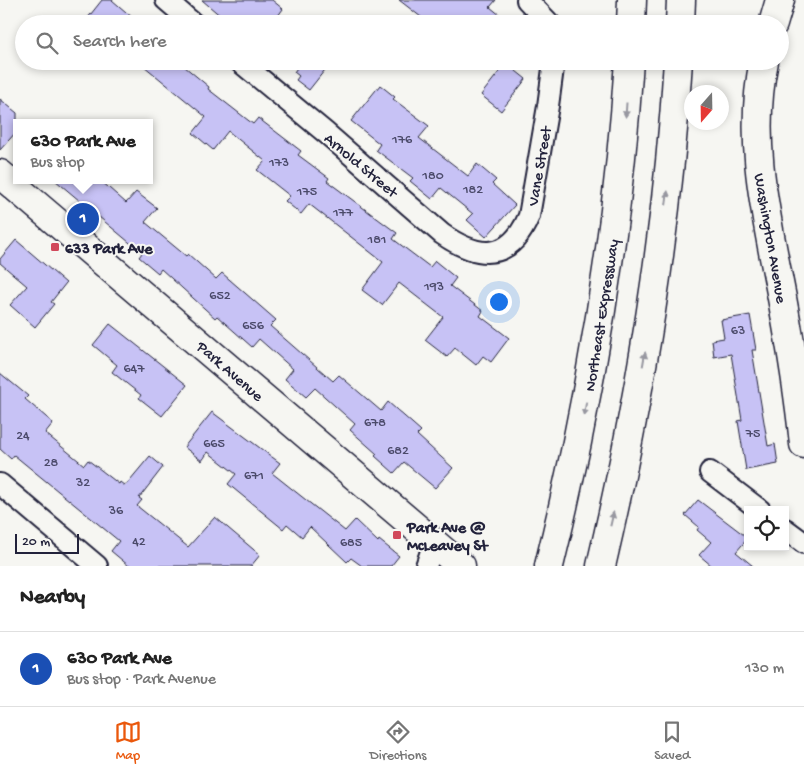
<!DOCTYPE html>
<html lang="en">
<head>
<meta charset="utf-8">
<style>
	:root { --surface:#fff; --page:#f6f6f6; --text:#222; --muted:#767676; --line:#e0e0e0; --accent:#ea580c }
	body { margin:0; font-family:"Gochi Hand",sans-serif; background:var(--page); color:var(--text) }
	.controls { position:absolute; right:15px; bottom:15px; display:grid; overflow:hidden; border-radius:0px; box-shadow:0 2px 8px #0003 }
	.controls button { width:45px; height:45px; display:grid; place-items:center; padding:0; border:0; border-bottom:1px solid var(--line); background:var(--surface); color:var(--text); font:25px sans-serif }
	.compass { position:absolute; left:684px; top:85px; width:45px; height:45px; border-radius:50%; background:var(--surface); box-shadow:0 2px 8px #0003; rotate:200deg }
	.scale { position:absolute; left:15px; bottom:12px; width:64px; box-sizing:border-box; padding-left:5px; border:2px solid #22223b; border-top:0; font-size:14px; line-height:18px; white-space:nowrap; color:#22223b; -webkit-text-stroke:4px #f6f6f2; paint-order:stroke }
	.you { position:absolute; left:498px; top:301px; width:18px; height:18px; margin:-12px; border:4px solid #fff; border-radius:50%; background:#1a73e8; box-shadow:0 0 0 8px #1a73e833 }
	.badge { display:grid; place-items:center; width:32px; height:32px; border-radius:50%; background:var(--accent); color:#fff; font-size:16px; font-weight:700 }
	.pin { position:absolute; translate:-50% -50%; border:2px solid #fff; box-shadow:0 1px 5px #0006 }
	.popup { position:absolute; left:13px; top:119px; width:140px; height:65px; box-sizing:border-box; display:grid; place-content:center; border-radius:0px; background:var(--surface); filter:drop-shadow(0 1px 4px #0005); font-size:16px; white-space:nowrap; color:var(--muted) }
	.popup b { font-size:19px; color:var(--text) }
	.popup::after { content:''; position:absolute; left:50%; top:100%; margin-left:-10px; border:10px solid transparent; border-top-color:var(--surface) }
	.list { margin:0; padding:0; list-style:none }
	h2 { display:flex; justify-content:space-between; align-items:center; height:65px; margin:0; padding:0 20px; font-size:21px }
	h2 small { font-size:16px; font-weight:400; color:var(--muted) }
	.list li { display:grid; grid-template-columns:32px 1fr auto; gap:15px; align-items:center; box-sizing:border-box; height:75px; padding:0 20px; border-top:1px solid var(--line) }
	.list b { display:block; font-size:19px; white-space:nowrap }
	.list p { margin:0; font-size:16px; white-space:nowrap; color:var(--muted) }
	.list em { font-size:16px; font-style:normal; color:var(--muted) }
	.icon { flex:none; width:28px; height:28px; fill:none; stroke:currentColor; stroke-width:2; stroke-linecap:round; stroke-linejoin:round }
	.map { position:relative; flex:none; width:804px; height:566px; overflow:hidden }
	.search { position:absolute; background:var(--surface); box-shadow:0 2px 8px #0003; left:15px; right:15px; top:15px; height:55px; display:flex; align-items:center; gap:12px; box-sizing:border-box; padding:0 18px; border-radius:28px; color:var(--muted); font-size:19px }
	.sheet { height:140px; background:var(--surface) }
	nav { display:flex; justify-content:space-around; align-items:center; box-sizing:border-box; height:70px; border-top:1px solid var(--line); background:var(--surface); font-size:14px; color:var(--muted) }
	nav a { display:grid; justify-items:center; gap:2px }
	nav .on { color:var(--accent) }
	.map>svg:first-child { display:block }
	.building { fill:#c7c2f5; stroke:#22223b }
	.lines { fill:none; stroke-linecap:round; stroke-linejoin:round }
	.street-casing { stroke:#22223b; stroke-width:24 }
	.secondary-casing { stroke:#22223b; stroke-width:31 }
	.highway-casing { stroke:#22223b; stroke-width:31 }
	.street { stroke:#f6f6f2; stroke-width:20 }
	.secondary { stroke:#f6f6f2; stroke-width:28 }
	.highway { stroke:#f6f6f2; stroke-width:28 }
	.oneway { fill:#9797a0 }
	.poi-dot { fill:#d1495b; stroke:#f6f6f2; stroke-width:2 }
	.labels { text-anchor:middle; stroke-width:4; stroke-linejoin:round; paint-order:stroke }
	.number-label { font-size:14px; fill:#4b4a6a }
	.street-label { font-size:16px; fill:#22223b; stroke:#f6f6f2 }
	.poi-label { font-size:16px; font-weight:bold; fill:#22223b; stroke:#f6f6f2; text-anchor:start }
</style>
</head>
<body>
<div class="map">
<svg width="804" height="566" viewBox="0 0 804 566">
	<rect width="100%" height="100%" fill="#f6f6f2"/>
	<filter id="ink" filterUnits="userSpaceOnUse"><feTurbulence type="fractalNoise" baseFrequency=".02" numOctaves="2"/><feDisplacementMap in="SourceGraphic" scale="10" xChannelSelector="R" yChannelSelector="G"/><feConvolveMatrix kernelMatrix="1 2 1 2 8 2 1 2 1" color-interpolation-filters="sRGB"/></filter>
	<g filter="url(#ink)">
		<g class="building">
			<polygon points="102,0 112,0 140,24 83,24"/>
			<polygon points="202,0 272,0 283,9 272,24 230,24"/>
			<polygon points="399,0 496,0 490,7 511,24 430,24"/>
			<polygon points="138,61 178,61 209,87 208,89 253,124 258,118 301,151 298,155 329,178 327,181 397,233 393,239 430,267 435,261 456,278 450,286 483,311 480,316 509,338 491,362 483,356 476,365 455,348 447,357 425,340 443,317 399,283 382,305 362,290 383,262 309,204 301,214 285,201 290,196 257,170 265,161 228,131 213,150 193,133 206,117"/>
			<polygon points="302,61 332,61 309,90 296,80 299,76 294,72"/>
			<polygon points="506,63 526,79 501,111 481,95"/>
			<polygon points="380,85 395,97 393,99 429,126 419,138 468,176 477,164 496,180 492,184 515,205 486,237 467,220 473,214 441,188 432,199 410,181 413,178 376,150 380,144 351,121"/>
			<polygon points="0,99 17,113 17,131 0,150"/>
			<polygon points="55,180 100,180 126,203 136,192 157,208 145,222 186,256 188,254 216,279 222,273 276,320 270,326 333,381 339,375 381,411 388,402 421,431 417,435 453,468 435,488 404,462 394,473 375,456 377,454 350,430 355,424 315,388 306,397 285,379 293,369 259,339 252,347 217,316 215,318 161,269 158,273 139,257 142,253"/>
			<polygon points="16,240 66,283 51,302 54,304 35,327 10,305 27,286 0,263 0,259"/>
			<polygon points="750,315 756,350 752,350 768,446 775,444 778,464 746,470 738,421 742,420 731,354 714,357 712,340 724,338 721,320"/>
			<polygon points="110,324 187,385 162,416 139,398 141,395 112,372 117,365 93,345"/>
			<polygon points="0,373 28,396 25,399 53,423 45,433 84,465 88,460 119,484 120,482 125,486 150,456 163,467 139,498 142,500 137,506 188,547 215,517 260,555 251,566 129,566 111,551 119,541 14,455 11,459 0,449"/>
			<polygon points="212,412 280,463 272,473 345,531 355,520 378,542 379,540 399,556 391,566 362,566 351,558 347,562 310,527 302,537 287,524 283,529 228,484 236,474 208,452 202,461 184,447"/>
			<polygon points="698,500 748,538 736,552 753,566 712,566 699,555 711,542 697,530 699,527 685,515"/>
		</g>
		<g class="lines">
			<defs>
				<g id="street">
					<polyline points="166,0 194,24"/>
					<polyline points="527,0 550,24"/>
					<path d="M 239,61 L 326,133 L 442,234 C 478,259 510,262 529,216 L 548,106 L 554,61"/>
					<polyline points="710,472 760,510"/>
					<polyline points="0,484 97,566"/>
					<polyline points="785,529 804,543"/>
					<polyline points="426,566 434,543"/>
				</g>
				<g id="secondary">
					<polyline points="773,24 780,0"/>
					<path d="M 764,61 C 747,141 767,219 782,298 C 791,346 799,395 804,444"/>
					<polyline points="0,174 461,566"/>
				</g>
				<g id="highway">
					<polyline points="631,24 632,0"/>
					<polyline points="680,24 681,0"/>
					<path d="M 549,566 C 590,400 618,232 629,61"/>
					<path d="M 601,566 C 640,400 668,232 678,61"/>
				</g>
			</defs>
			<use href="#street" class="street-casing"/>
			<use href="#secondary" class="secondary-casing"/>
			<use href="#highway" class="highway-casing"/>
			<use href="#street" class="street"/>
			<use href="#secondary" class="secondary"/>
			<use href="#highway" class="highway"/>
		</g>
		<defs><path id="oneway-solid" d="M-6-.8H1V-3.2L6.5 0L1 3.2V.8H-6Z" transform="scale(1.25)"/></defs>
		<g class="oneway">
			<use href="#oneway-solid" transform="translate(626 110) rotate(94)"/>
			<use href="#oneway-solid" transform="translate(667 198) rotate(-83)"/>
			<use href="#oneway-solid" transform="translate(644 359) rotate(-80)"/>
			<use href="#oneway-solid" transform="translate(585 409) rotate(100)"/>
			<use href="#oneway-solid" transform="translate(612 519) rotate(-77)"/>
		</g>
	</g>
	<g class="poi-dot">
		<rect x="50" y="242" width="10" height="10" rx="2.5"/>
		<rect x="392" y="530" width="10" height="10" rx="2.5"/>
	</g>
	<g class="labels">
		<g class="number-label">
			<text x="402" y="143">176</text>
			<text x="279" y="166">173</text>
			<text x="433" y="179">180</text>
			<text x="473" y="193">182</text>
			<text x="307" y="195">175</text>
			<text x="343" y="216">177</text>
			<text x="377" y="243">181</text>
			<text x="434" y="290">193</text>
			<text x="220" y="299">652</text>
			<text x="253" y="329">656</text>
			<text x="738" y="334">63</text>
			<text x="134" y="372">647</text>
			<text x="375" y="426">678</text>
			<text x="753" y="437">75</text>
			<text x="23" y="439">24</text>
			<text x="214" y="447">665</text>
			<text x="398" y="454">682</text>
			<text x="51" y="466">28</text>
			<text x="254" y="479">671</text>
			<text x="83" y="486">32</text>
			<text x="116" y="514">36</text>
			<text x="139" y="545">42</text>
			<text x="351" y="546">685</text>
		</g>
		<g class="street-label">
			<text transform="translate(362 164) rotate(40)" y="6">Arnold Street</text>
			<text transform="translate(538 166) rotate(-80)" y="6">Vane Street</text>
			<text transform="translate(772 238) rotate(80)" y="6">Washington Avenue</text>
			<text transform="translate(600 315) rotate(-81)" y="6">Northeast Expressway</text>
			<text transform="translate(231 370) rotate(41)" y="6">Park Avenue</text>
		</g>
		<g class="poi-label">
			<text x="65" y="253">633 Park Ave</text>
			<text x="407" y="532">Park Ave @<tspan x="407" dy="18">McLeavey St</tspan></text>
		</g>
	</g>
</svg>
<div class="controls">
<button><svg class="icon" aria-label="locate" viewBox="0 0 24 24"><circle cx="12" cy="12" r="6"/><path d="M12 2v4M12 18v4M2 12h4M18 12h4"/></svg></button>
</div>
<svg class="compass" viewBox="-18 -18 36 36"><path d="M0-13l5 13h-10z" fill="#e53935"/><path d="M0 13l5-13h-10z" fill="#767676"/></svg>
<div class="scale">20 m</div>
<div class="you"></div>
<div class="pin badge" style="left:83px;top:219px;background:#1a4fb4">1</div>
<div class="popup"><b>630 Park Ave</b>Bus stop</div>
<div class="search"><svg class="icon" aria-label="search" viewBox="0 0 24 24"><circle cx="10" cy="10" r="6"/><path d="M15 15l6 6"/></svg>Search here</div>
</div>
<section class="sheet">
<h2>Nearby<small></small></h2>
<ul class="list">
<li><span class="badge" style="background:#1a4fb4">1</span><div><b>630 Park Ave</b><p>Bus stop · Park Avenue</p></div><em>130 m</em></li>
</ul>
</section>
<nav>
<a class="on"><svg class="icon" aria-label="map" viewBox="0 0 24 24"><path d="M3 6l6-2 6 2 6-2v14l-6 2-6-2-6 2zM9 4v14M15 6v14"/></svg>Map</a>
<a><svg class="icon" aria-label="directions" viewBox="0 0 24 24"><path d="M12 3l9 9-9 9-9-9zM9 14v-3h6M13 9l2 2-2 2"/></svg>Directions</a>
<a><svg class="icon" aria-label="saved" viewBox="0 0 24 24"><path d="M7 4h10v16l-5-4-5 4z"/></svg>Saved</a>
</nav>
</body>
</html>
